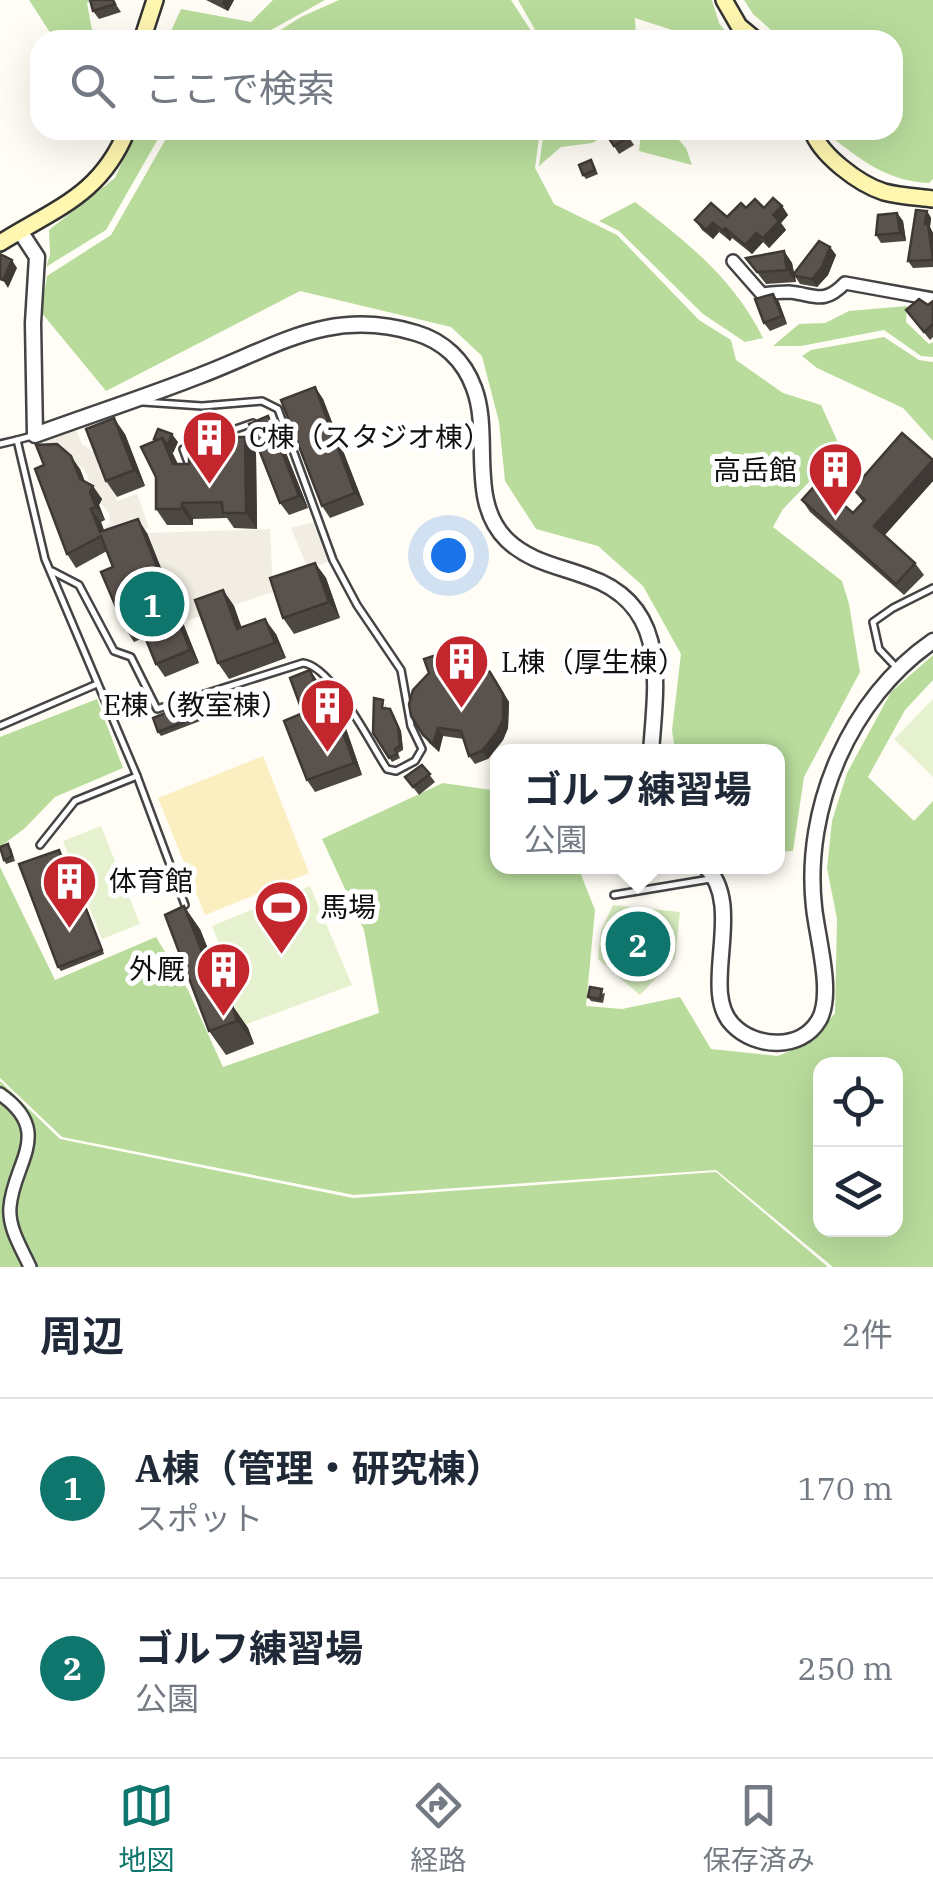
<!DOCTYPE html>
<html lang="ja">
<head>
<meta charset="utf-8">
<style>
	:root { --surface:#fff; --page:#f6f6f7; --text:#1f2937; --muted:#747a83; --line:#e0e1e3; --accent:#0f766e }
	body { margin:0; font-family:"IBM Plex Serif","Noto Sans JP",serif; background:var(--page); color:var(--text) }
	.controls { position:absolute; right:30px; bottom:30px; display:grid; overflow:hidden; border-radius:20px; box-shadow:0 10px 40px #0002 }
	.controls button { width:90px; height:90px; display:grid; place-items:center; padding:0; border:0; border-bottom:2px solid var(--line); background:var(--surface); color:var(--text); font:50px sans-serif }
	.you { position:absolute; left:448px; top:555px; width:35px; height:35px; margin:-25px; border:8px solid #fff; border-radius:50%; background:#1a73e8; box-shadow:0 0 0 15px #1a73e833 }
	.badge { display:grid; place-items:center; width:65px; height:65px; border-radius:50%; background:var(--accent); color:#fff; font-size:32px; font-weight:700 }
	.pin { position:absolute; translate:-50% -50%; border:5px solid #fff; box-shadow:0 2px 10px #0006 }
	.popup { position:absolute; left:490px; top:744px; width:295px; height:130px; box-sizing:border-box; display:grid; place-content:center; border-radius:20px; background:var(--surface); filter:drop-shadow(0 2px 8px #0005); font-size:32px; white-space:nowrap; color:var(--muted) }
	.popup b { font-size:38px; color:var(--text) }
	.popup::after { content:''; position:absolute; left:50%; top:100%; margin-left:-20px; border:20px solid transparent; border-top-color:var(--surface) }
	.list { margin:0; padding:0; list-style:none }
	h2 { display:flex; justify-content:space-between; align-items:center; height:130px; margin:0; padding:0 40px; font-size:42px }
	h2 small { font-size:32px; font-weight:400; color:var(--muted) }
	.list li { display:grid; grid-template-columns:65px 1fr auto; gap:30px; align-items:center; box-sizing:border-box; height:180px; padding:0 40px; border-top:2px solid var(--line) }
	.list b { display:block; font-size:38px; white-space:nowrap }
	.list p { margin:0; font-size:32px; white-space:nowrap; color:var(--muted) }
	.list em { font-size:32px; font-style:normal; color:var(--muted) }
	.icon { flex:none; width:55px; height:55px; fill:none; stroke:currentColor; stroke-width:2; stroke-linecap:round; stroke-linejoin:round }
	.map { position:relative; flex:none; width:933px; height:1267px; overflow:hidden }
	.search { position:absolute; background:var(--surface); box-shadow:0 10px 40px #0002; left:30px; right:30px; top:30px; height:110px; display:flex; align-items:center; gap:25px; box-sizing:border-box; padding:0 35px; border-radius:30px; color:var(--muted); font-size:38px }
	.sheet { height:490px; background:var(--surface) }
	nav { display:flex; justify-content:space-around; align-items:center; box-sizing:border-box; height:140px; border-top:2px solid var(--line); background:var(--surface); font-size:28px; color:var(--muted) }
	nav a { display:grid; justify-items:center; gap:5px }
	nav .on { color:var(--accent) }
	.map>svg:first-child { display:block }
	.green { fill:#d5ebbd }
	.forest { fill:#b9dc9c; fill-rule:evenodd }
	.sand { fill:#fbeec1 }
	.pitch { fill:#e6f2cf }
	.plaza { fill:#f1ede2 }
	.lines { fill:none; stroke-linecap:round; stroke-linejoin:round }
	.service-casing { stroke:#444; stroke-width:10 }
	.minor-casing { stroke:#444; stroke-width:16 }
	.tertiary-casing { stroke:#444; stroke-width:19 }
	.secondary-casing { stroke:#333; stroke-width:20 }
	.service { stroke:#fff; stroke-width:5 }
	.minor { stroke:#fff; stroke-width:11 }
	.tertiary { stroke:#fff; stroke-width:14 }
	.secondary { stroke:#fff6b0; stroke-width:15 }
	.wall { fill:#4d4742 }
	.shaded-wall { fill:#3f3936 }
	.building { fill:#5a524d; stroke:#3f3936; stroke-width:2.5 }
	.labels { text-anchor:middle; stroke-width:10; stroke-linejoin:round; paint-order:stroke }
	.poi-label { font-size:28px; fill:#111; stroke:#fff; text-anchor:start }
</style>
</head>
<body>
<div class="map">
<svg width="933" height="1267" viewBox="0 0 933 1267">
	<rect width="100%" height="100%" fill="#fffdf5"/>
	<polygon class="green" points="613,905 680,912 675,958 640,995 598,959 601,931"/>
	<g class="forest">
		<polygon points="29,0 93,0 87,3 94,40 55,40"/>
		<polygon points="273,0 325,0 253,40 167,40 181,9 251,22"/>
		<polygon points="339,0 511,0 537,40 265,40 301,17"/>
		<polygon points="518,0 712,0 719,23 732,40 703,40 635,18 636,40 541,40"/>
		<path d="M 744,0 L 933,0 L 933,179 L 929,183 C 889,181 865,163 834,139 L 831,130 L 893,130 L 893,40 L 782,40 L 753,14 Z"/>
		<polygon points="136,130 163,130 106,230 46,267 50,255 49,230 115,178"/>
		<polygon points="171,130 540,130 535,168 554,204 617,235 699,320 731,340 736,360 783,393 821,405 841,449 783,509 773,527 842,581 849,604 860,672 804,777 793,851 778,852 778,752 675,751 672,730 681,654 643,586 598,546 536,529 505,481 499,422 482,356 451,327 300,291 106,391 41,312 47,276 111,235"/>
		<polygon points="544,130 616,130 592,143 561,147 539,166"/>
		<polygon points="636,130 670,130 686,148 692,165 639,151 641,135"/>
		<path d="M 635,202 C 686,241 734,279 763,338 L 745,342 L 703,314 L 619,231 L 599,221 Z"/>
		<polygon points="907,306 906,322 929,344 933,342 933,357 921,356 884,330 801,346 773,346 799,324 825,323 849,311"/>
		<polygon points="884,337 919,360 933,362 933,441 903,408 817,368 802,356 811,350"/>
		<path d="M 933,655 L 933,680 L 905,710 L 868,777 L 914,821 L 933,801 L 933,1267 L 833,1267 L 716,1170 L 354,1195 L 62,1137 L 0,1078 L 0,867 L 55,980 L 156,937 L 188,990 L 223,1067 L 379,1013 L 364,930 L 322,839 L 443,783 L 498,791 L 498,866 L 578,867 L 595,910 L 586,1006 L 622,1009 L 680,997 L 711,1049 L 778,1056 L 813,1041 L 835,1013 L 837,919 L 827,868 L 832,821 L 847,773 L 891,692 ZM 820,1064 L 896,1064 L 896,1230 L 820,1230 Z"/>
		<polygon points="97,699 123,768 55,797 25,828 0,847 0,737"/>
		<polygon points="0,1081 60,1139 353,1198 716,1172 828,1267 0,1267"/>
	</g>
	<polygon class="sand" points="263,756 309,873 205,915 158,798"/>
	<g class="pitch">
		<polygon points="933,699 933,777 894,739"/>
		<polygon points="101,826 140,924 102,939 63,841"/>
		<polygon points="310,886 352,985 242,1026 231,996 238,992 212,926"/>
	</g>
	<g class="plaza">
		<polygon points="75,428 82,444 99,456 117,501 137,494 149,527 110,542 105,528 110,523 109,513 94,495 85,470 72,459 47,446 44,440"/>
		<polygon points="318,521 333,560 308,569 291,528"/>
		<polygon points="270,529 273,592 183,622 147,533"/>
	</g>
	<g class="lines">
		<defs>
			<g id="service">
				<polyline points="32,436 17,440 45,559 137,776 185,905"/>
				<polyline points="207,439 253,423"/>
				<polyline points="0,444 17,440"/>
				<polyline points="189,465 183,449 192,445"/>
				<path d="M 52,571 L 79,585 L 114,651 L 131,657 L 157,709 L 303,663 C 332,666 370,743 387,769 L 396,771 L 415,761 L 422,749 L 411,726 L 401,670 L 357,605 L 333,560 L 278,409 L 262,401 L 202,406 L 143,402"/>
				<polyline points="896,667 879,649 873,622 893,608 933,588"/>
				<polyline points="0,726 97,684"/>
				<polyline points="40,845 75,801 137,776"/>
				<polyline points="614,895 710,879"/>
			</g>
			<g id="minor">
				<path d="M 733,261 L 762,294 C 771,293 780,292 789,292 C 814,294 823,306 845,283 L 933,299"/>
				<path d="M 0,1094 C 55,1132 13,1163 10,1207 C 8,1228 22,1249 30,1267"/>
			</g>
			<g id="tertiary">
				<path d="M 20,231 L 37,257 L 33,323 L 35,435 C 90,415 145,397 199,376 C 278,346 330,307 416,333 C 443,341 464,360 474,388 C 492,435 467,501 507,540 C 530,562 559,566 588,577 C 670,605 656,683 651,752"/>
				<path d="M 705,866 C 747,906 698,991 733,1025 C 755,1048 801,1051 819,1020 C 834,994 817,937 814,907 C 803,808 850,698 933,641"/>
			</g>
			<g id="secondary">
				<polyline points="724,0 739,26 756,40"/>
				<polyline points="142,40 155,0"/>
				<path d="M 812,130 C 820,155 859,184 884,192 C 899,196 917,197 933,199"/>
				<path d="M 0,243 C 56,208 101,195 127,130"/>
			</g>
		</defs>
		<use href="#service" class="service-casing"/>
		<use href="#minor" class="minor-casing"/>
		<use href="#tertiary" class="tertiary-casing"/>
		<use href="#secondary" class="secondary-casing"/>
		<use href="#service" class="service"/>
		<use href="#minor" class="minor"/>
		<use href="#tertiary" class="tertiary"/>
		<use href="#secondary" class="secondary"/>
	</g>
	<g class="wall">
		<polygon points="113,0 121,12 99,19 93,11"/>
		<polygon points="206,0 234,0 228,11"/>
		<polygon points="624,130 634,145 619,154 605,132"/>
		<polygon points="591,160 598,174 586,179 583,175"/>
		<polygon points="782,206 788,215 781,223 786,230 769,248 763,242 752,254 732,238 730,241 719,232 713,239 702,230 695,220 727,217 764,208"/>
		<polygon points="927,211 931,218 930,227 933,233 933,267 913,268 908,261"/>
		<polygon points="897,213 903,221 906,241 881,243 876,235"/>
		<polygon points="830,247 836,255 828,275 817,287 800,284 795,276 796,282 766,284 746,258 784,251 792,263 794,273"/>
		<polygon points="773,294 779,302 787,324 770,331 764,323"/>
		<polygon points="933,301 933,337 930,340 906,310 928,305"/>
		<polygon points="315,387 323,399 364,505 330,518 322,506"/>
		<polygon points="268,416 276,428 308,508 289,515 280,503"/>
		<polygon points="125,434 145,486 117,497 106,481"/>
		<polygon points="245,437 256,453 257,529 234,528 227,518 193,519 193,525 167,525 156,509 155,441 154,439 178,442 173,453 172,452 178,464 189,464"/>
		<polygon points="933,461 933,481 884,536 915,563 924,575 904,595 810,512 802,500 853,513 863,502 853,489"/>
		<polygon points="44,465 80,469 85,482 102,499 99,505 105,520 101,522 104,531 147,533 199,663 165,677 156,664 145,637 134,642 125,628 113,567 107,551 76,568 67,554"/>
		<polygon points="315,563 326,578 340,618 294,634 283,618"/>
		<polygon points="223,590 234,606 241,627 276,634 286,658 229,679 218,663"/>
		<polygon points="452,650 454,654 496,680 509,702 508,728 503,740 488,759 475,764 469,756 464,739 443,736 439,752 429,743 411,716"/>
		<polygon points="310,670 318,682 327,704 332,702 341,714 362,775 315,792 307,780 303,713"/>
		<polygon points="203,703 208,718 161,736 158,732"/>
		<polygon points="386,704 385,708 393,713 401,731 403,750 398,753 400,758 392,762 373,733"/>
		<polygon points="422,765 435,782 419,795 405,777"/>
		<polygon points="11,848 15,861 6,864 4,860"/>
		<polygon points="62,854 74,887 77,886 80,890 104,954 61,971 58,967"/>
		<polygon points="200,929 230,1005 232,1005 248,1028 254,1044 226,1055 209,1031"/>
		<polygon points="605,993 603,1003 591,1001 588,997"/>
	</g>
	<g class="shaded-wall">
		<polygon points="224,0 234,0 228,11 222,3"/>
		<polygon points="782,206 788,215 781,223 786,230 769,248 763,238 773,215"/>
		<polygon points="927,211 931,218 930,227 933,233 933,258 925,224"/>
		<polygon points="897,213 903,221 906,241 900,233"/>
		<polygon points="713,223 719,232 713,239 706,230"/>
		<polygon points="725,228 732,238 730,241 723,231"/>
		<polygon points="756,233 763,242 752,254 745,245"/>
		<polygon points="830,247 836,255 828,275 817,287 812,279"/>
		<polygon points="784,251 792,263 796,282 787,270"/>
		<polygon points="12,260 17,268 8,288 3,280"/>
		<polygon points="773,294 779,302 787,324 782,316"/>
		<polygon points="315,387 323,399 364,505 355,493"/>
		<polygon points="268,416 276,428 308,508 299,496"/>
		<polygon points="114,418 125,434 145,486 134,470"/>
		<polygon points="172,434 178,442 173,453 168,445"/>
		<polygon points="245,437 256,453 257,529 246,513"/>
		<polygon points="162,438 173,454 185,480 173,464"/>
		<polygon points="71,456 80,469 89,492 80,479"/>
		<polygon points="933,460 933,481 882,538 874,526"/>
		<polygon points="93,486 102,499 99,505 105,520 96,507 90,492"/>
		<polygon points="182,503 193,519 193,525 182,509"/>
		<polygon points="91,509 101,522 110,546 100,532"/>
		<polygon points="138,519 147,533 199,663 190,650"/>
		<polygon points="315,563 326,578 340,618 329,602"/>
		<polygon points="223,590 234,606 248,645 237,629"/>
		<polygon points="265,619 276,634 286,658 275,643"/>
		<polygon points="310,670 318,682 332,717 323,705"/>
		<polygon points="490,672 509,702 508,728 503,740 488,759 482,751"/>
		<polygon points="332,702 341,714 362,775 354,763"/>
		<polygon points="390,709 401,731 403,750 400,746"/>
		<polygon points="438,728 443,736 439,752 433,744"/>
		<polygon points="77,886 80,890 104,954 102,950"/>
		<polygon points="184,906 200,929 237,1021 224,1008"/>
		<polygon points="232,1005 248,1028 254,1044 237,1021"/>
	</g>
	<g class="building">
		<polygon points="90,0 113,0 115,4 93,11"/>
		<polygon points="608,130 624,130 628,137 614,146 605,132"/>
		<polygon points="591,160 595,170 583,175 579,165"/>
		<polygon points="773,198 782,206 773,215 779,221 763,238 756,233 745,245 725,228 723,231 713,223 706,230 695,220 711,203 727,217 741,203 746,208 755,199 764,208"/>
		<polygon points="916,210 927,211 925,224 928,224 933,260 908,261"/>
		<polygon points="897,213 900,233 876,235 878,215"/>
		<polygon points="819,241 830,247 822,267 812,279 795,276 793,275"/>
		<polygon points="784,251 787,270 757,272 746,258"/>
		<polygon points="0,254 12,260 3,280 0,279"/>
		<polygon points="773,294 782,316 764,323 755,299"/>
		<polygon points="919,299 928,305 933,301 933,324 924,332 906,310"/>
		<polygon points="315,387 355,493 322,506 281,400"/>
		<polygon points="268,416 299,496 280,503 249,424"/>
		<polygon points="114,418 134,470 106,481 86,429"/>
		<polygon points="158,429 172,434 168,445 162,438 157,440 154,439"/>
		<polygon points="902,433 933,460 874,526 915,563 896,584 802,500 818,482 853,513 865,500 853,489"/>
		<polygon points="189,437 245,437 246,513 223,513 222,502 182,503 182,509 156,509 156,477 141,447 162,438 173,464 189,464"/>
		<polygon points="57,444 71,456 80,479 93,486 90,492 96,507 91,509 100,532 138,519 190,650 156,664 139,622 125,628 101,572 113,567 101,536 67,554 35,469 44,465 36,445"/>
		<polygon points="315,563 329,602 283,618 270,578"/>
		<polygon points="223,590 237,629 265,619 275,643 218,663 195,600"/>
		<polygon points="452,650 452,654 480,664 490,672 503,694 503,720 497,732 482,751 469,756 461,731 438,728 433,744 423,735 411,716 409,704 413,690 429,673 424,659"/>
		<polygon points="310,670 323,705 332,702 354,763 307,780 284,721 303,713 290,678"/>
		<polygon points="374,698 383,700 382,708 390,709 398,727 400,746 395,749 397,754 389,758 373,733"/>
		<polygon points="200,699 205,714 158,732 153,718"/>
		<polygon points="422,765 430,774 413,787 405,777"/>
		<polygon points="8,844 12,856 4,860 0,847"/>
		<polygon points="59,850 73,887 77,886 102,950 58,967 19,864"/>
		<polygon points="184,906 224,1008 232,1005 237,1021 209,1031 165,915"/>
		<polygon points="590,987 602,989 600,999 588,997"/>
	</g>
	<defs>
		<symbol id="building-pin" viewBox="-11 -11 22 30"><path d="M0 17L-7.5 6A9.5 9.5 0 1 1 7.5 6Z" fill="#c4262e" stroke="#fff"/><path d="M-4-6H4V6H1V3H-1V6H-4ZM-2.5-4.3h1.7v1.8h-1.7ZM.8-4.3h1.7v1.8H.8ZM-2.5-1h1.7V.8h-1.7ZM.8-1h1.7V.8H.8Z" fill="#fff"/></symbol>
		<symbol id="stadium-pin" viewBox="-11 -11 22 30"><path d="M0 17L-7.5 6A9.5 9.5 0 1 1 7.5 6Z" fill="#c4262e" stroke="#fff"/><path d="M0-5a6.5 5 0 1 0 0 10a6.5 5 0 1 0 0-10ZM-3.5-1.8h7v3.6h-7Z" fill="#fff"/></symbol>
	</defs>
	<g fill-rule="evenodd">
		<use href="#building-pin" x="178" y="406" width="63" height="86"/>
		<use href="#building-pin" x="804" y="438" width="63" height="86"/>
		<use href="#building-pin" x="430" y="630" width="63" height="86"/>
		<use href="#building-pin" x="296" y="674" width="63" height="86"/>
		<use href="#building-pin" x="38" y="850" width="63" height="86"/>
		<use href="#stadium-pin" x="250" y="876" width="63" height="86"/>
		<use href="#building-pin" x="192" y="938" width="63" height="86"/>
	</g>
	<g class="labels">
		<g class="poi-label">
			<text x="249" y="447">C棟（スタジオ棟）</text>
			<text x="797" y="480" text-anchor="end">高岳館</text>
			<text x="501" y="672">L棟（厚生棟）</text>
			<text x="289" y="715" text-anchor="end">E棟（教室棟）</text>
			<text x="109" y="891">体育館</text>
			<text x="320" y="917">馬場</text>
			<text x="185" y="979" text-anchor="end">外厩</text>
		</g>
	</g>
</svg>
<div class="controls">
<button><svg class="icon" aria-label="locate" viewBox="0 0 24 24"><circle cx="12" cy="12" r="6"/><path d="M12 2v4M12 18v4M2 12h4M18 12h4"/></svg></button>
<button><svg class="icon" aria-label="layers" viewBox="0 0 24 24"><path d="M12 4l9 5-9 5-9-5zM3 14l9 5 9-5"/></svg></button>
</div>
<div class="you"></div>
<div class="pin badge" style="left:152px;top:604px">1</div>
<div class="pin badge" style="left:638px;top:944px">2</div>
<div class="popup"><b>ゴルフ練習場</b>公園</div>
<div class="search"><svg class="icon" aria-label="search" viewBox="0 0 24 24"><circle cx="10" cy="10" r="6"/><path d="M15 15l6 6"/></svg>ここで検索</div>
</div>
<section class="sheet">
<h2>周辺<small>2件</small></h2>
<ul class="list">
<li><span class="badge">1</span><div><b>A棟（管理・研究棟）</b><p>スポット</p></div><em>170 m</em></li>
<li><span class="badge">2</span><div><b>ゴルフ練習場</b><p>公園</p></div><em>250 m</em></li>
</ul>
</section>
<nav>
<a class="on"><svg class="icon" aria-label="map" viewBox="0 0 24 24"><path d="M3 6l6-2 6 2 6-2v14l-6 2-6-2-6 2zM9 4v14M15 6v14"/></svg>地図</a>
<a><svg class="icon" aria-label="directions" viewBox="0 0 24 24"><path d="M12 3l9 9-9 9-9-9zM9 14v-3h6M13 9l2 2-2 2"/></svg>経路</a>
<a><svg class="icon" aria-label="saved" viewBox="0 0 24 24"><path d="M7 4h10v16l-5-4-5 4z"/></svg>保存済み</a>
</nav>
</body>
</html>
